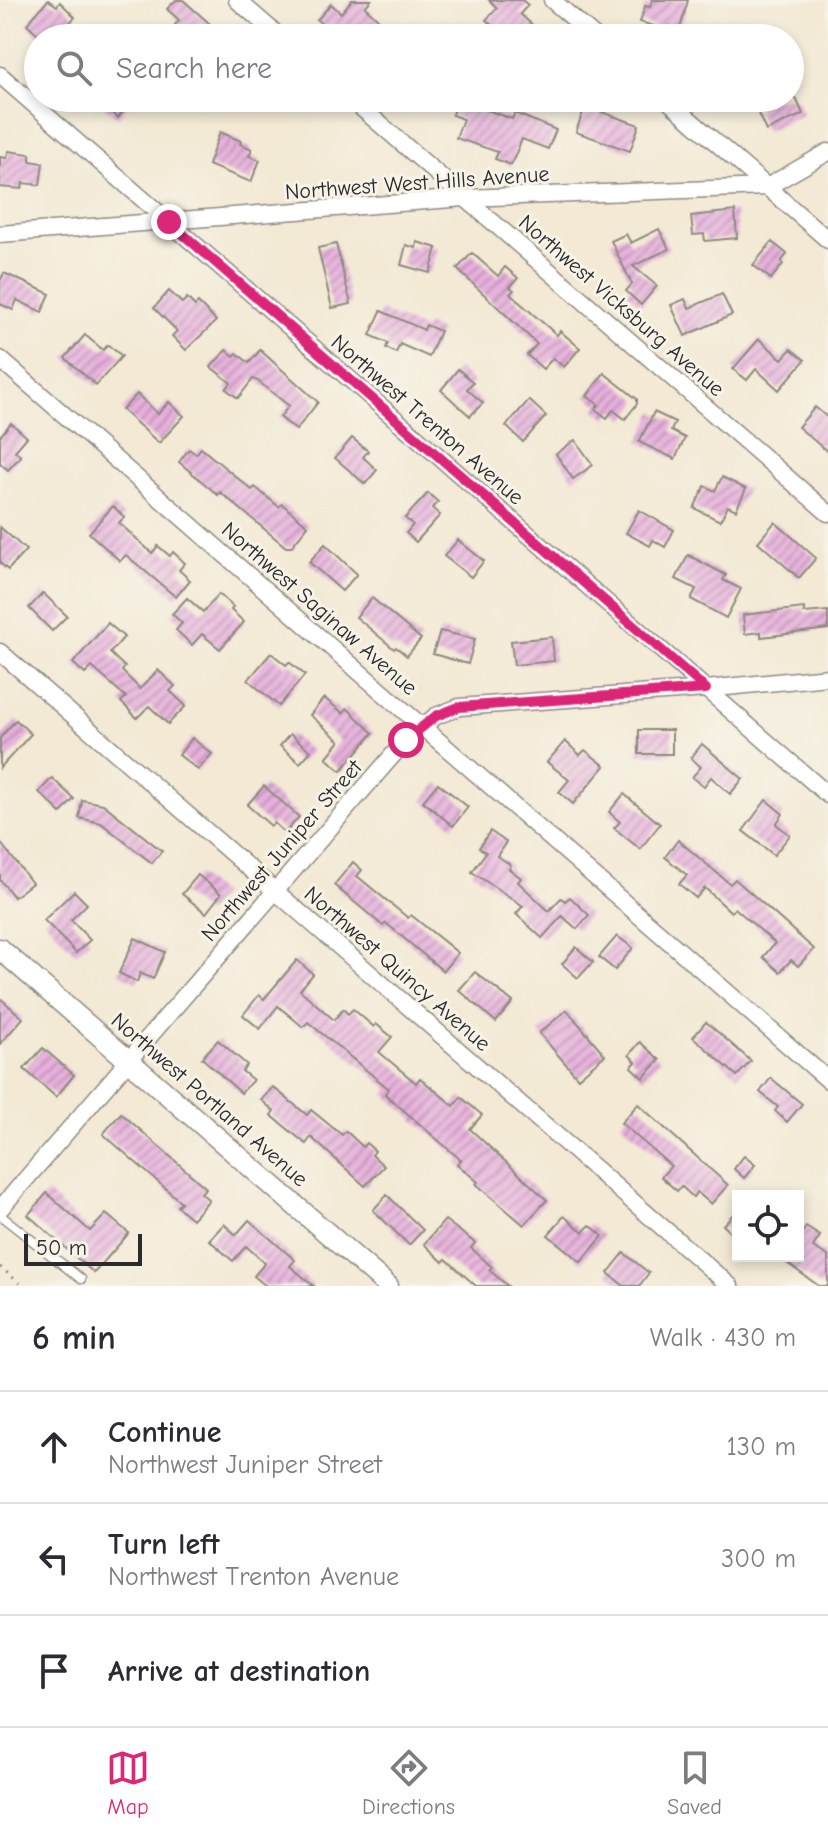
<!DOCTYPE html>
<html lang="en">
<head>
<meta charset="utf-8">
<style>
	:root { --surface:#fff; --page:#f7f7f7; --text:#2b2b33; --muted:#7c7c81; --line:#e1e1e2; --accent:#db2777 }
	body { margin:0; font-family:"Comic Neue",sans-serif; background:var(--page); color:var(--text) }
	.controls { position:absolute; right:24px; bottom:24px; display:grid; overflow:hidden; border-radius:0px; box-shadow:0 4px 12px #0003 }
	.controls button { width:72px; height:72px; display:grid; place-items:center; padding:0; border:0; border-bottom:2px solid var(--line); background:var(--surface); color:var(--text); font:40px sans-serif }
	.scale { position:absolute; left:24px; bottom:20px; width:118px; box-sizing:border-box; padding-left:8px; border:4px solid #2b2b2b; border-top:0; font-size:22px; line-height:28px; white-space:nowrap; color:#2b2b2b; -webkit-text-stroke:6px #f7f3e8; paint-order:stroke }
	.stop { position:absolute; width:24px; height:24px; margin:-18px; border:6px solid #db2777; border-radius:50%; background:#fff }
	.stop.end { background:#db2777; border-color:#fff; box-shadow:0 2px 8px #0008 }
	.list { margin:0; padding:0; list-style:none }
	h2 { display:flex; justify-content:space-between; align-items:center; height:104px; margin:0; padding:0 32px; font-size:34px }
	h2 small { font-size:26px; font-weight:400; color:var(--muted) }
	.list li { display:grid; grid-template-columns:52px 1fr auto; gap:24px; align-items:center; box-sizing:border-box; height:112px; padding:0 32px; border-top:2px solid var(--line) }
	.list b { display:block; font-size:30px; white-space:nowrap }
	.list p { margin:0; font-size:26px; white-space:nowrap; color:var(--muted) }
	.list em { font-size:26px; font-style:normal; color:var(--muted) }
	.icon { flex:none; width:44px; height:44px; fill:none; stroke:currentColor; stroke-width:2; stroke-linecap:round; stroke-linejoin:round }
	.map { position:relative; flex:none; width:828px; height:1286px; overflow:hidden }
	.search { position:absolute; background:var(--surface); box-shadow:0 4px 12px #0003; left:24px; right:24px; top:24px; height:88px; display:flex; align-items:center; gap:20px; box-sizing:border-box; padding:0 28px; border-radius:44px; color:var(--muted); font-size:30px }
	.sheet { height:440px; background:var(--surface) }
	nav { display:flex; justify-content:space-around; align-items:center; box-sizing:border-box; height:112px; border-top:2px solid var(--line); background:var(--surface); font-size:22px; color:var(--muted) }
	nav a { display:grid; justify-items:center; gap:4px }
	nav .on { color:var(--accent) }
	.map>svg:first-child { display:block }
	.building { fill:url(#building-hatch) }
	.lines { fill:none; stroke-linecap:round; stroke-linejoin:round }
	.service-casing { stroke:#8f8a80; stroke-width:11 }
	.minor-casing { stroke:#8f8a80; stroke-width:19 }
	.tertiary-casing { stroke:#8f8a80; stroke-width:23 }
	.path { stroke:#8f8a80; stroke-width:3; stroke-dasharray:2 6; stroke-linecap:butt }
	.service { stroke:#fff; stroke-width:8 }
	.minor { stroke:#fff; stroke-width:16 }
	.tertiary { stroke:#fff; stroke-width:20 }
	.route { stroke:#db2777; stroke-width:10 }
	.labels { text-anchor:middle; stroke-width:6; stroke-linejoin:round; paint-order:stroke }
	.street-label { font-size:22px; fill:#2b2b2b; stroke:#f7f3e8 }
</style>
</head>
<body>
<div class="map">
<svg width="828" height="1286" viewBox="0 0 828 1286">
	<defs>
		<pattern id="building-hatch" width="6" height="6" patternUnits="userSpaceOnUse" patternTransform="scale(2)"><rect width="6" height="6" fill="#e6b0dc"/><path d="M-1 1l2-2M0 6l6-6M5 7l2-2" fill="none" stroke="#bb8fb3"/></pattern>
	</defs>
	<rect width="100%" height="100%" fill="#f7f3e8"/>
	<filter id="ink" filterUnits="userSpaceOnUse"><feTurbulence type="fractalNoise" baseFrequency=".0125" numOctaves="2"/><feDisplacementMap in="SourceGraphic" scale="16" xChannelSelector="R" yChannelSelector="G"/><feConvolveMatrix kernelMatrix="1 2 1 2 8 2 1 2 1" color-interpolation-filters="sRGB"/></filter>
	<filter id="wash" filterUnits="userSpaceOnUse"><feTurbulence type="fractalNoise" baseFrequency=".006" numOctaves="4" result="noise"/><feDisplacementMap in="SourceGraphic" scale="32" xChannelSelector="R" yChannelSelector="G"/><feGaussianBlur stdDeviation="1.8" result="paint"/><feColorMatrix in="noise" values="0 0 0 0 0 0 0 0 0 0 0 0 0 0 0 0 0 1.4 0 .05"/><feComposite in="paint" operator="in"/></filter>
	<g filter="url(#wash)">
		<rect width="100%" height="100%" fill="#f3e9d4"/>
		<g id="blocks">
			<g class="building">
				<polygon points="48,0 57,6 60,2 75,17 56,38 42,38 27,24"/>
				<polygon points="176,0 183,0 226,38 189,38 175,25 179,20 167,9"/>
				<polygon points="352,0 371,0 365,7 379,20 364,38 350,38 333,24 328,29 317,20 331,4 341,13"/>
				<polygon points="489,0 522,0 528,5 520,14 547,38 506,38 486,20 497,8"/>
				<polygon points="652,0 688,0 680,29 669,26 668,30 640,22 645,6 650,7"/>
				<polygon points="93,98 134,98 118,118"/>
				<polygon points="780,98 796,98 803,114 766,131 756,109"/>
				<polygon points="457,99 512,119 515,113 556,130 548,149 522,139 511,165 495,159 498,152 456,138 463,119 452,115"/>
				<polygon points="585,106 639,125 630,151 576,132"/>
				<polygon points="220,132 241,141 240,144 252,149 249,156 260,160 251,182 208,165"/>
				<polygon points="8,151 30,154 30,161 43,163 40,185 23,183 22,189 0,187 0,157 7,158"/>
				<polygon points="735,211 737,238 705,241 704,234 693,235 691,216"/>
				<polygon points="659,229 669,249 633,266 657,286 641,305 626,291 632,284 611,241 626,234 631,243"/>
				<polygon points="417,242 437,248 430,273 401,265 406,245 416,248"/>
				<polygon points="772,242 787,254 781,262 783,264 771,279 753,265"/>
				<polygon points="336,244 351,304 332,308 318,248"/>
				<polygon points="472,253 498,276 505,267 518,278 510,287 514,290 510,294 557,335 560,331 580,348 564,367 553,358 543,369 527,355 537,344 457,269"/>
				<polygon points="4,273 50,294 42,312 17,300 13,310 0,304 0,281"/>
				<polygon points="169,291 182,303 187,298 195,306 198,303 216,321 186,350 172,336 177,331 154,308"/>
				<polygon points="722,294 732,315 685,336 671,305 685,299 689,308"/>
				<polygon points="381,311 424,330 426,325 440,331 429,357 400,344 396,353 386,348 388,343 370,335"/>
				<polygon points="85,335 103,350 108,345 122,356 96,385 65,358"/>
				<polygon points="759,339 782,359 791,349 805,360 779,390 756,369 747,380 733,369"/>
				<polygon points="226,350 234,356 237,353 249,363 260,350 318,402 296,430 280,417 289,406 258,381 253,379 238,398 226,389 231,383 211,367"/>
				<polygon points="458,369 473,382 467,389 483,403 470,416 441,390"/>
				<polygon points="604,373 637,399 637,404 625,419 613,410 607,418 595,409 599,405 587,396"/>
				<polygon points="137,394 158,414 169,402 184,416 159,443 122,410"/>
				<polygon points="529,400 546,416 523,442 506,426"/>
				<polygon points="815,407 828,418 828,452 798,427"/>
				<polygon points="654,412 675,422 671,431 685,438 675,459 639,442"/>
				<polygon points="11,423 27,437 15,451 21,456 8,470 0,463 0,436"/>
				<polygon points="352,438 368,451 363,457 377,470 365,484 335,458"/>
				<polygon points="575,440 593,465 573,479 556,454"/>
				<polygon points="201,448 252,490 255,487 279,507 282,504 308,526 291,547 286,547 220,492 218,495 179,462 189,449 196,454"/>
				<polygon points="722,477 746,489 736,510 728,506 720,521 694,508 705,486 715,491"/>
				<polygon points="428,493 438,502 432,508 440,515 416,542 406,533 413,525 405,518"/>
				<polygon points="113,506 124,517 119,523 152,553 158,546 170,556 173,552 185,563 179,570 190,580 176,597 126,555 120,561 89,533"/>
				<polygon points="639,510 674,530 665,547 653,540 650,546 626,533"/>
				<polygon points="775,522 816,558 799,578 758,542"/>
				<polygon points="0,527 26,550 8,570 0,563"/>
				<polygon points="458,540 484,561 471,577 444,556"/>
				<polygon points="325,544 357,574 342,591 309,562"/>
				<polygon points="688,555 726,575 723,580 741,589 726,618 691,599 696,589 676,579"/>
				<polygon points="43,593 67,616 52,631 29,608"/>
				<polygon points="219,594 233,607 231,610 244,622 220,649 202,634 192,645 176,630 182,623 172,614 187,598 203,612"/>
				<polygon points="372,598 421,639 407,656 396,647 394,649 356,617"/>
				<polygon points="804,608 804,613 828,611 828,629 761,637 761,632 745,634 743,615"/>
				<polygon points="108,623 124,637 110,653 125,667 122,671 140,689 158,670 175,686 170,691 186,706 168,724 149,706 137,718 121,702 126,697 92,667 85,674 73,663"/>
				<polygon points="440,631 475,639 468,664 433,654"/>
				<polygon points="552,637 554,661 514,665 511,641"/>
				<polygon points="271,653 286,665 289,662 305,675 279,706 248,680"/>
				<polygon points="324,698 343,713 347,708 373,733 341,771 326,758 340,741 310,715"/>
				<polygon points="16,720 31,734 0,768 0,738"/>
				<rect x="639" y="730" width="33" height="24"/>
				<polygon points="290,734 311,751 300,763 280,746"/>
				<polygon points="192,738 212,754 198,770 179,755"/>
				<polygon points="565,741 580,755 585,750 605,766 573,804 559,792 569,780 547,762"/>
				<polygon points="702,744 743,779 730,794 711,777 704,786 692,777 701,767 691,758"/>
				<polygon points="52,778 74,799 61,813 39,792"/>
				<polygon points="438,783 468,807 453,826 423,801"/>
				<polygon points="264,786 299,817 285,833 274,823 271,826 247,805"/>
				<polygon points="624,794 660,824 640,849 614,828 620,822 609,812"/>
				<polygon points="82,800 103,804 162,851 152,863 101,823 79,818"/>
				<polygon points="766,800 783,814 776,824 790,835 774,855 743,831"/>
				<polygon points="490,831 506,842 497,856 511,865 509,869 521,878 518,882 549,911 561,898 565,901 570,897 589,915 577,929 562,916 542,938 516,914 523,906 472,872 486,852 479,848"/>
				<polygon points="678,840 730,884 735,879 814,949 798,966 791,960 780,972 763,957 775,943 735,908 731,912 705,888 696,898 679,884 687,875 665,857"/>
				<polygon points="0,842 32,883 14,897 0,880"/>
				<polygon points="353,862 362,870 357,876 408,918 411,915 458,953 443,971 386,923 383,926 334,885"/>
				<polygon points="198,875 221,894 206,913 182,894"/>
				<polygon points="74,891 87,904 71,920 90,940 76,953 44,920"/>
				<polygon points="617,936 633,948 615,970 599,957"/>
				<polygon points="135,938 165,952 153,979 140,973 137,982 119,973"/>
				<polygon points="576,947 593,962 578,978 562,964"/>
				<polygon points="297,960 313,974 300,990 334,1020 343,1009 348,1014 353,1009 374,1027 376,1024 392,1037 379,1052 416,1083 420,1078 454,1106 461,1097 482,1115 470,1129 547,1200 524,1225 476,1184 478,1182 457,1164 461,1160 385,1094 389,1089 308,1022 303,1027 278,1006 260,1029 243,1015 259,995 264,999"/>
				<polygon points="475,972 513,1002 496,1022 459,990"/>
				<polygon points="0,998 23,1018 0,1044"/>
				<polygon points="567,1010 605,1055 578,1078 539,1033"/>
				<polygon points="706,1022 751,1061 737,1076 693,1037"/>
				<polygon points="218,1040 247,1065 242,1071 253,1080 241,1093 202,1058"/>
				<polygon points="640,1042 660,1060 643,1078 631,1067 636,1062 629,1055"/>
				<polygon points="43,1048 74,1075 56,1097 24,1069"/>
				<polygon points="771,1078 802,1104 787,1122 775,1111 778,1107 760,1092"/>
				<polygon points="273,1087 307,1115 311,1110 342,1135 346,1131 363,1147 366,1143 375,1151 372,1155 384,1166 365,1186 311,1137 306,1144 271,1115 274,1111 261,1100"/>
				<polygon points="638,1104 728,1185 711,1204 697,1192 693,1197 681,1186 677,1191 661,1177 671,1166 621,1123"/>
				<polygon points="121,1113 206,1188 201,1193 209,1200 192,1219 177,1206 181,1202 103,1134"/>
				<polygon points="744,1156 755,1165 744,1178 734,1169"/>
				<polygon points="47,1193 90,1231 106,1214 129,1233 94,1273 28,1215"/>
				<polygon points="387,1195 423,1230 409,1245 373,1210"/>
				<polygon points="738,1209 738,1239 723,1225"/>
				<polygon points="564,1216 583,1232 590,1225 603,1236 581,1262 548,1235"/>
				<polygon points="249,1220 295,1260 290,1266 314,1286 266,1286 254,1276 265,1263 246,1246 233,1261 209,1240 224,1224 236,1235"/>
				<polygon points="445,1220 475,1243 471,1248 492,1267 489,1270 508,1286 476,1286 446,1259 443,1262 424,1244"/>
				<polygon points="806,1227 820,1236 813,1247 828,1256 828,1286 819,1286 777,1256 798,1256 798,1239"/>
				<polygon points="624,1253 649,1273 639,1286 624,1286 608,1273"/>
			</g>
		</g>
	</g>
	<g filter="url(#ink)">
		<use href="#blocks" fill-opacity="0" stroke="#8f8a80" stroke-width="2"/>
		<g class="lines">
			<defs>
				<polyline id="service" points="0,1215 81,1279"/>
				<g id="minor">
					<polyline points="237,0 281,38"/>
					<polyline points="552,0 596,38"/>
					<polyline points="0,75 828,795"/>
					<polyline points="350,98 828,513"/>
					<polyline points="665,98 828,240"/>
					<polyline points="0,234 465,198 767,187 828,152"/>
					<polyline points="0,359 828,1080"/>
					<polyline points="0,652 730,1286"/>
					<polyline points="0,1209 406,740 436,716 459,707 706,689 828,677"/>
				</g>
				<polyline id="tertiary" points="0,949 388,1286"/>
			</defs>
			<use href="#service" class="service-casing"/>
			<use href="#minor" class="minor-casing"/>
			<use href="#tertiary" class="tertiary-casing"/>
			<polyline class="path" points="0,1267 23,1286"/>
			<use href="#service" class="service"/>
			<use href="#minor" class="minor"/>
			<use href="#tertiary" class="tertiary"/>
		</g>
	</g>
	<g class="lines" filter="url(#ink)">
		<polyline class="route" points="169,222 706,689 459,707 436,716 406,740"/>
	</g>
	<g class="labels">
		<g class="street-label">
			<text transform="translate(417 182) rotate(-4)" y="8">Northwest West Hills Avenue</text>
			<text transform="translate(622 305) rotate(41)" y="8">Northwest Vicksburg Avenue</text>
			<text transform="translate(428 419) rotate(41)" y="8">Northwest Trenton Avenue</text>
			<text transform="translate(320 608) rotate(41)" y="8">Northwest Saginaw Avenue</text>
			<text transform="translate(281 850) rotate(-49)" y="8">Northwest Juniper Street</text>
			<text transform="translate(398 968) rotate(41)" y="8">Northwest Quincy Avenue</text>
			<text transform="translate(210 1099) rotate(41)" y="8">Northwest Portland Avenue</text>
		</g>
	</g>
</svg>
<div class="controls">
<button><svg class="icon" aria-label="locate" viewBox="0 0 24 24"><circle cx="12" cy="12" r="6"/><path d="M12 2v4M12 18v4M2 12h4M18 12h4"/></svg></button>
</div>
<div class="scale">50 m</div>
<div class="stop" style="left:406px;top:740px"></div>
<div class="stop end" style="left:169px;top:222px"></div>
<div class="search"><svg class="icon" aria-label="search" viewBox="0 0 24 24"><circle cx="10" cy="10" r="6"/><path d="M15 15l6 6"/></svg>Search here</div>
</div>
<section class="sheet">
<h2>6 min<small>Walk · 430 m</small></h2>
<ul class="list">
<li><svg class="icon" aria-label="ahead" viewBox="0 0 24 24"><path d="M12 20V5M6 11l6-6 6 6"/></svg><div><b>Continue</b><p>Northwest Juniper Street</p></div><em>130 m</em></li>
<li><svg class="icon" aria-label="left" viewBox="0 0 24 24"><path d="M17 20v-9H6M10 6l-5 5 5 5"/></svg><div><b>Turn left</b><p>Northwest Trenton Avenue</p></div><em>300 m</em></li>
<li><svg class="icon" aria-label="arrive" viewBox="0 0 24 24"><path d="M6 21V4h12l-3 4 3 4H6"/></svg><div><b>Arrive at destination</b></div></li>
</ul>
</section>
<nav>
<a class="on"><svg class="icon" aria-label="map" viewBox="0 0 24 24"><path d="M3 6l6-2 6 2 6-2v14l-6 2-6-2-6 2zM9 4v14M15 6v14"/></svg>Map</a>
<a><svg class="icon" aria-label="directions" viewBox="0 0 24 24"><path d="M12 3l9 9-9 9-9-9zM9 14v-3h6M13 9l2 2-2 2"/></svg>Directions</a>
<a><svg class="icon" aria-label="saved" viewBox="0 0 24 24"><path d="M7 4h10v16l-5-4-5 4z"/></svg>Saved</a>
</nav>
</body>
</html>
